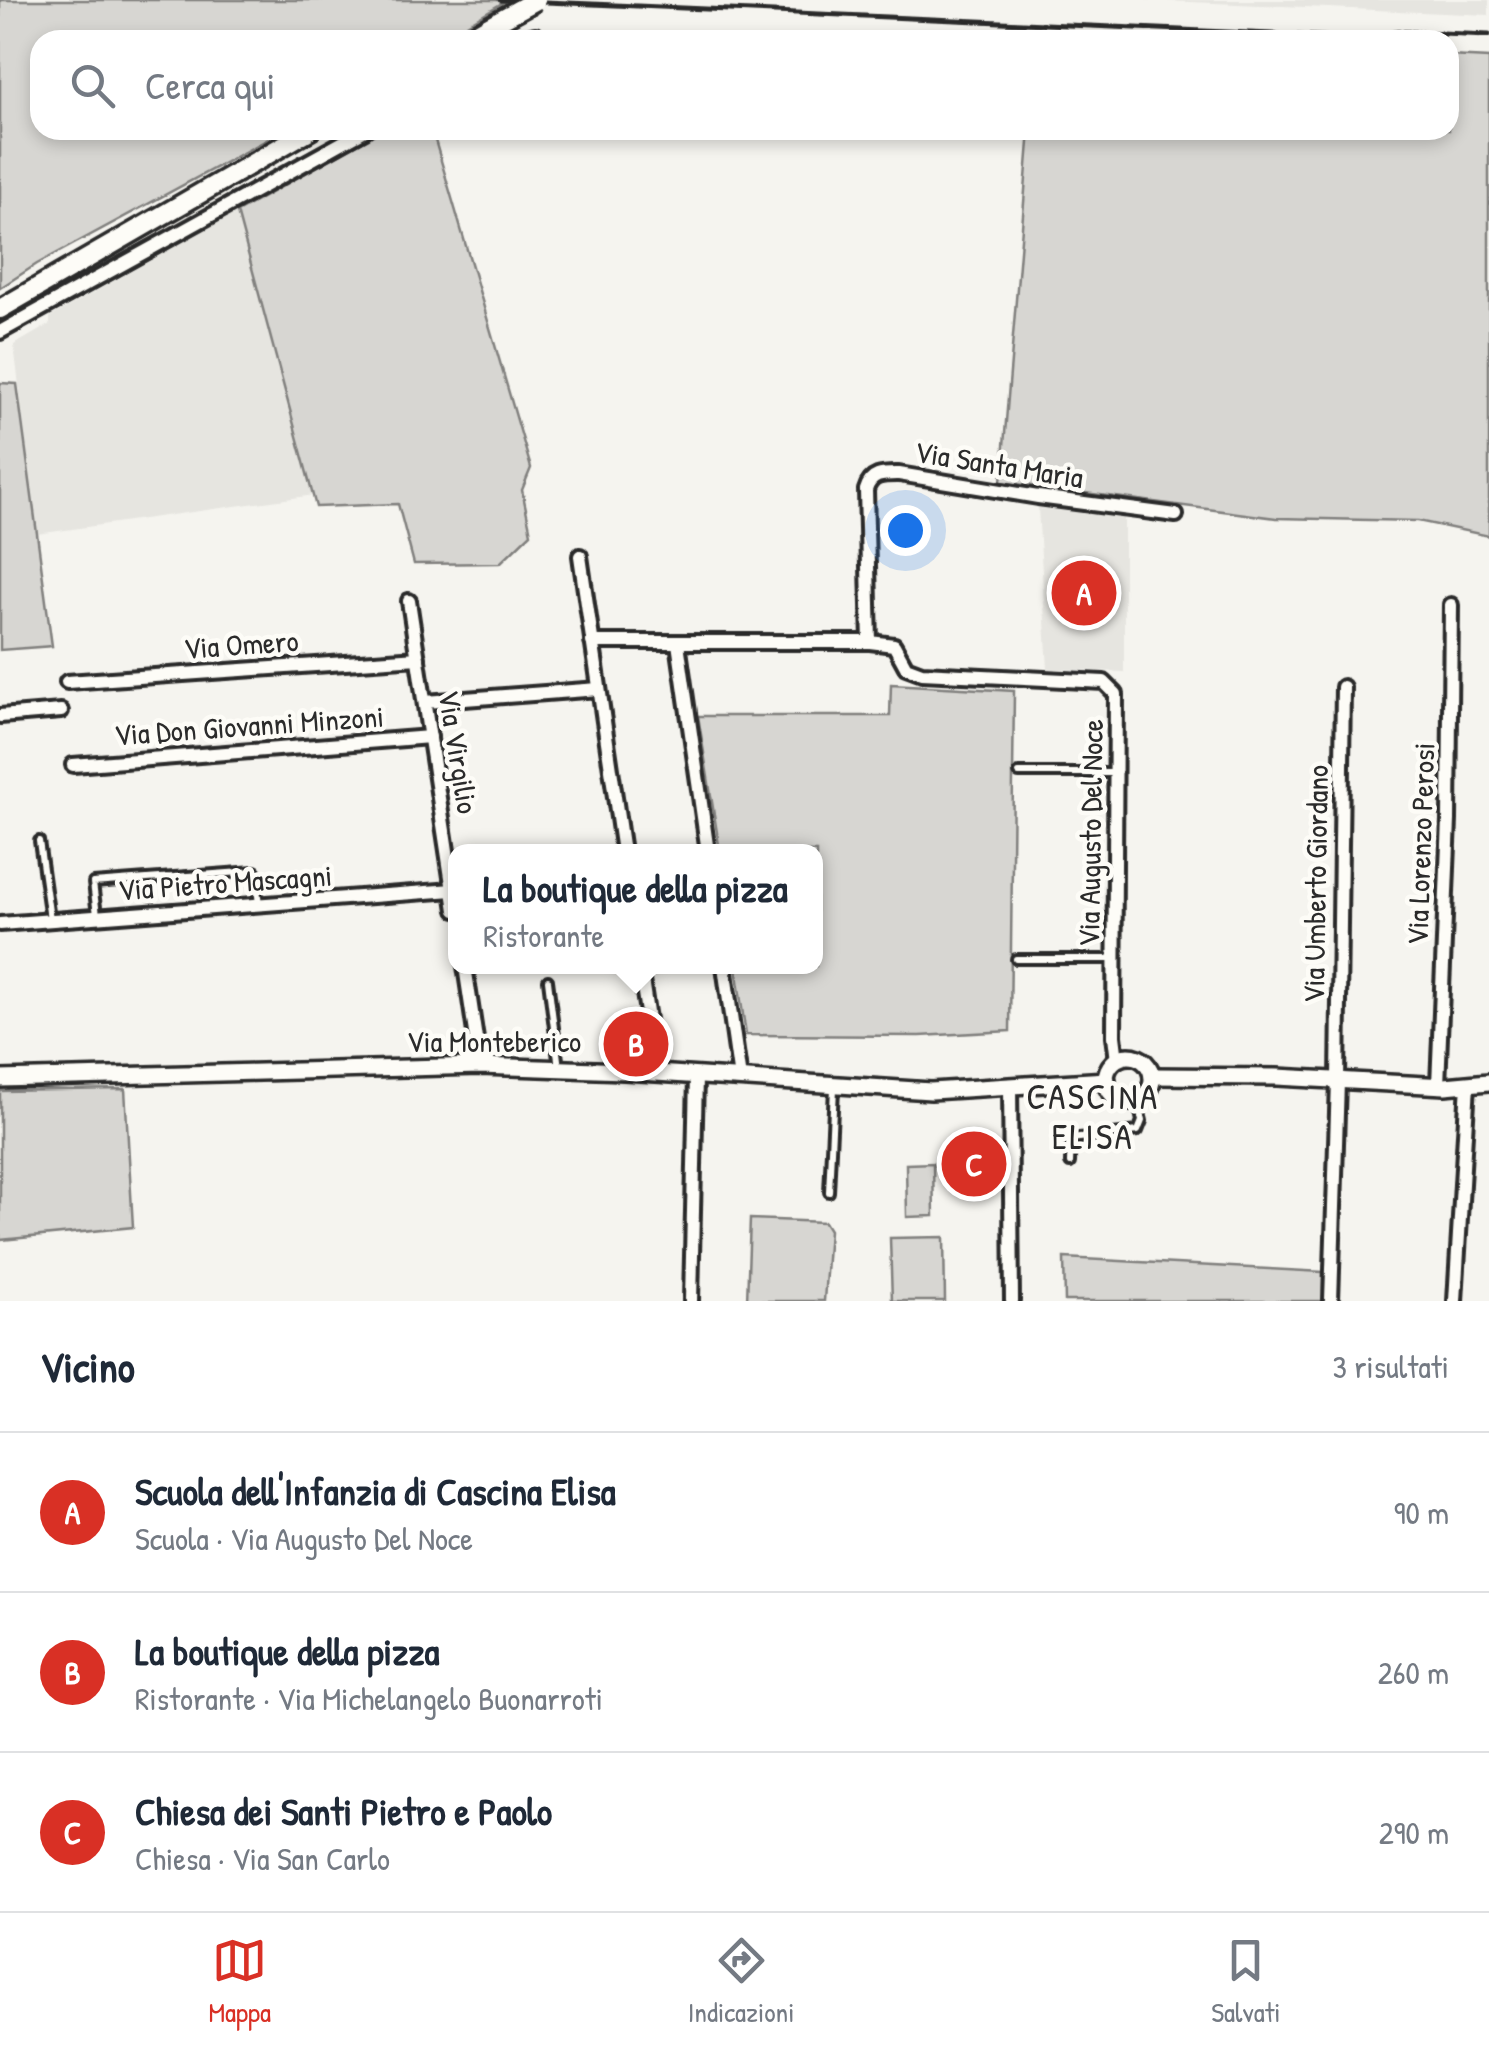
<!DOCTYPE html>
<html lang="it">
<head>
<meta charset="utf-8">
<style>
	:root { --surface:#fff; --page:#f2f2f3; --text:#1f2937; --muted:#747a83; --line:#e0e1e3; --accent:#d93025 }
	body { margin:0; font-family:"Patrick Hand",sans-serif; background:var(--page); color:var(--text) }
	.you { position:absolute; left:905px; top:530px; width:35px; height:35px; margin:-25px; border:8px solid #fff; border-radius:50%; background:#1a73e8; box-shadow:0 0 0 15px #1a73e833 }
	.badge { display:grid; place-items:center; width:65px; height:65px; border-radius:50%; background:var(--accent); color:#fff; font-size:32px; font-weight:700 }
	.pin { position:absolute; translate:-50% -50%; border:5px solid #fff; box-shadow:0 2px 10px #0006 }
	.popup { position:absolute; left:448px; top:844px; width:375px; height:130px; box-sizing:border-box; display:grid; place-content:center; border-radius:20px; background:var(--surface); filter:drop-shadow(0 2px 8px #0005); font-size:32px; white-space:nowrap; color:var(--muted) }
	.popup b { font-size:38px; color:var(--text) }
	.popup::after { content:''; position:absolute; left:50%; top:100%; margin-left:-20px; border:20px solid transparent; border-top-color:var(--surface) }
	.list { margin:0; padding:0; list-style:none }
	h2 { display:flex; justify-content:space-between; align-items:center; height:130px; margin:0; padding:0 40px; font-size:42px }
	h2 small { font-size:32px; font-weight:400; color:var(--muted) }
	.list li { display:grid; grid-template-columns:65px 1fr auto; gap:30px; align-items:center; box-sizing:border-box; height:160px; padding:0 40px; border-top:2px solid var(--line) }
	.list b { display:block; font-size:38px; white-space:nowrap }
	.list p { margin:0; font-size:32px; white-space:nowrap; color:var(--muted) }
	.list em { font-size:32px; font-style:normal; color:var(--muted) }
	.icon { flex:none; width:55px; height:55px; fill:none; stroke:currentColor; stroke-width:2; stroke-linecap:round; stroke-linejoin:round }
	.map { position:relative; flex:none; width:1489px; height:1301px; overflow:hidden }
	.search { position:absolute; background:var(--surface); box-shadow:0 5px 15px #0003; left:30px; right:30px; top:30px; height:110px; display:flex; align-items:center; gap:25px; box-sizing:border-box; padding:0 35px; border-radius:30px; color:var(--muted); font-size:38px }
	.sheet { height:610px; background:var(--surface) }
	nav { display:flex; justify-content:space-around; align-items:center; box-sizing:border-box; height:140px; border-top:2px solid var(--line); background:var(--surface); font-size:28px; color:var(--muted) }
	nav a { display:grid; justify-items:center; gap:5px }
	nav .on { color:var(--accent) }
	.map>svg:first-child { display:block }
	.built { fill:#e6e5e0 }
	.green { fill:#d7d6d2; stroke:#81807e; stroke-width:2.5 }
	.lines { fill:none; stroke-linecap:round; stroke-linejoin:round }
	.service-casing { stroke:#2b2b2b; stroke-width:14 }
	.minor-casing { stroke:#2b2b2b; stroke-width:20 }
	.tertiary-casing { stroke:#2b2b2b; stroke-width:22 }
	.secondary-casing { stroke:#2b2b2b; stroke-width:25 }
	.service { stroke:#fdfcf7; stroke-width:6 }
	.minor { stroke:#fdfcf7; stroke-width:12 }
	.tertiary { stroke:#fdfcf7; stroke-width:15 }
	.secondary { stroke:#fdfcf7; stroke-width:18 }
	.rail { stroke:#2b2b2b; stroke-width:5 }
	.secondary-bridge-casing { stroke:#2b2b2b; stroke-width:25; stroke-linecap:butt }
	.secondary-bridge { stroke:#fdfcf7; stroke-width:18 }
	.labels { text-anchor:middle; stroke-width:9; stroke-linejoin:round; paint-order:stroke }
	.street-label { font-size:30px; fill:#2b2b2b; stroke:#fdfcf7 }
	.quarter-label { font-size:35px; letter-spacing:2.5px; fill:#2b2b2b; stroke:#fdfcf7 }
</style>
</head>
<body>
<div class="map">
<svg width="1489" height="1301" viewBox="0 0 1489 1301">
	<rect width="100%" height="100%" fill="#f5f4ef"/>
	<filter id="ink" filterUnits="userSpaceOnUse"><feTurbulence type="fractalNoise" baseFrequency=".01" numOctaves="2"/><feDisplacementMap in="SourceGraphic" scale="20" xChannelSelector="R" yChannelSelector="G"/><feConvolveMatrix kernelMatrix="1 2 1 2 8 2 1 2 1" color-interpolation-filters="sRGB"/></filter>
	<g filter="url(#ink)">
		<g class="built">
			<polygon points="1143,0 1489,0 1489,15"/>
			<polygon points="237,212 314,495 37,534 14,345 50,324 50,317"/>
			<polygon points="1038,508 1124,517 1124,672 1048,669"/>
		</g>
		<g class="green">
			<polygon points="0,0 507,0 440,40 40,40 40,130 285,130 37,264 0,288"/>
			<polygon points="1449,56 1489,58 1489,536 1418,521 1276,518 1001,482 1030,130 1449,130"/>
			<polygon points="382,130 432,130 531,468 522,490 531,533 500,563 414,564 398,504 316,507 237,212"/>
			<polygon points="0,383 17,384 52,646 0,650"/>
			<polygon points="891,684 1014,691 1010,1031 920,1036 746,1035 736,967 816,966 816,852 720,851 698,716 890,716"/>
			<polygon points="125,1089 133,1227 0,1240 0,1091"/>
			<polygon points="933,1163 934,1216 907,1217 906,1164"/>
			<polygon points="750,1219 824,1222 829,1230 824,1301 747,1301"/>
			<polygon points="944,1237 945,1301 892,1301 890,1238"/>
			<polygon points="1064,1258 1323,1272 1323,1301 1065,1301"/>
		</g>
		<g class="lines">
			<defs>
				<g id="service">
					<polyline points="1019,773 1116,773"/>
					<polyline points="39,841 50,919"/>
					<polyline points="97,915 93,883 255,871 259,904"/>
					<polyline points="1016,959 1113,959"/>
					<polyline points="548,980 559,1068"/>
					<polyline points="1070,1163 1071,1139 1138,1131 1142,1121 1137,1100"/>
					<polyline points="829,1192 834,1088"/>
				</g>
				<g id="minor">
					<polyline points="519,40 535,35"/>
					<polyline points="0,332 365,130"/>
					<polyline points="580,556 623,852"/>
					<polyline points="409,601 456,910"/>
					<path d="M 592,642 L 870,642 L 866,490 C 871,473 884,474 899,474 L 1038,497 L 1176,515"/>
					<polyline points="870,642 894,645 906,667 922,673 1104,682 1116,694 1114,1036 1117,1060"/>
					<polyline points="678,643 708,852"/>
					<polyline points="67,682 418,658"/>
					<polyline points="425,702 599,689"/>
					<polyline points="0,716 61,711"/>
					<polyline points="73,765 430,737"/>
					<polyline points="0,924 453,890"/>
					<polyline points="465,966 480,1066"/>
					<polyline points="640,966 656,1073"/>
					<polyline points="724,966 740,1079"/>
					<polyline points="1010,1085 1012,1301"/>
					<polyline points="1438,1085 1449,820 1451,605"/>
					<polyline points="691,1301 696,1076"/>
					<polyline points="1331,1301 1338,1081 1343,687"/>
					<polyline points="1455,1301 1468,1084"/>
				</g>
				<g id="tertiary">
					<circle cx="1129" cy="1079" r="23"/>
					<polyline points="1152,1076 1277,1077 1445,1086 1489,1082"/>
					<polyline points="0,1079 480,1066 625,1071 931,1091 1107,1080"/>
				</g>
				<g id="secondary">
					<polyline points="465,40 489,26"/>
					<polyline points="0,309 310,130"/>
				</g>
			</defs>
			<use href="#service" class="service-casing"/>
			<use href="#minor" class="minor-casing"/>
			<use href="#tertiary" class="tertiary-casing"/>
			<use href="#secondary" class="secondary-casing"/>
			<use href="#service" class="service"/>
			<use href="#minor" class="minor"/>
			<use href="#tertiary" class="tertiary"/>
			<use href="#secondary" class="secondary"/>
			<g class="rail">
				<polyline points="500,0 1408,40"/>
				<polyline points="1394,31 1489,35"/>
			</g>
			<defs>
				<polyline id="secondary-bridge" points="489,26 536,0"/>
			</defs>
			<use href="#secondary-bridge" class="secondary-bridge-casing"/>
			<use href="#secondary-bridge" class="secondary-bridge"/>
		</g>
	</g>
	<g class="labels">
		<g class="street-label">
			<text transform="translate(999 465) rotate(9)" y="10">Via Santa Maria</text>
			<text transform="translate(241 645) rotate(-4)" y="10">Via Omero</text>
			<text transform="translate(249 726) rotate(-4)" y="10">Via Don Giovanni Minzoni</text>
			<text transform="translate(458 752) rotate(81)" y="10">Via Virgilio</text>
			<text transform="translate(1091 833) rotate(-89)" y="10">Via Augusto Del Noce</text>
			<text transform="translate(1421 844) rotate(-88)" y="10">Via Lorenzo Perosi</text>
			<text transform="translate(225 883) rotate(-4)" y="10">Via Pietro Mascagni</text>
			<text transform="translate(1316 884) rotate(-89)" y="10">Via Umberto Giordano</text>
			<text x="494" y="1052">Via Monteberico</text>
		</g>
		<g class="quarter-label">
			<text x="1093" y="1109">CASCINA<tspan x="1093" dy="40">ELISA</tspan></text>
		</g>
	</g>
</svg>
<div class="you"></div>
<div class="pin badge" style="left:1084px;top:593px">A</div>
<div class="pin badge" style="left:636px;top:1044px">B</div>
<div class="popup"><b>La boutique della pizza</b>Ristorante</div>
<div class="pin badge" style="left:974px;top:1164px">C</div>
<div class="search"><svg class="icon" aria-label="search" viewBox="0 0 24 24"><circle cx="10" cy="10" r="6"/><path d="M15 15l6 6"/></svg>Cerca qui</div>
</div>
<section class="sheet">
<h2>Vicino<small>3 risultati</small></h2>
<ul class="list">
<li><span class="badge">A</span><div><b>Scuola dell'Infanzia di Cascina Elisa</b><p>Scuola · Via Augusto Del Noce</p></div><em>90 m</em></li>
<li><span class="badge">B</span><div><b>La boutique della pizza</b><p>Ristorante · Via Michelangelo Buonarroti</p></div><em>260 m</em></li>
<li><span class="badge">C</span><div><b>Chiesa dei Santi Pietro e Paolo</b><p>Chiesa · Via San Carlo</p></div><em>290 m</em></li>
</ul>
</section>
<nav>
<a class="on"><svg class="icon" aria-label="map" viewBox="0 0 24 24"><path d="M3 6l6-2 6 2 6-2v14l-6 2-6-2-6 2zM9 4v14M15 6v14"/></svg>Mappa</a>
<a><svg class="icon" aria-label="directions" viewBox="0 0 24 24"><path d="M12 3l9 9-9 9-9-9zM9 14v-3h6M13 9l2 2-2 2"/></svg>Indicazioni</a>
<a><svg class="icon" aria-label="saved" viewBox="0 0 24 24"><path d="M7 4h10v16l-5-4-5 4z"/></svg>Salvati</a>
</nav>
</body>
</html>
